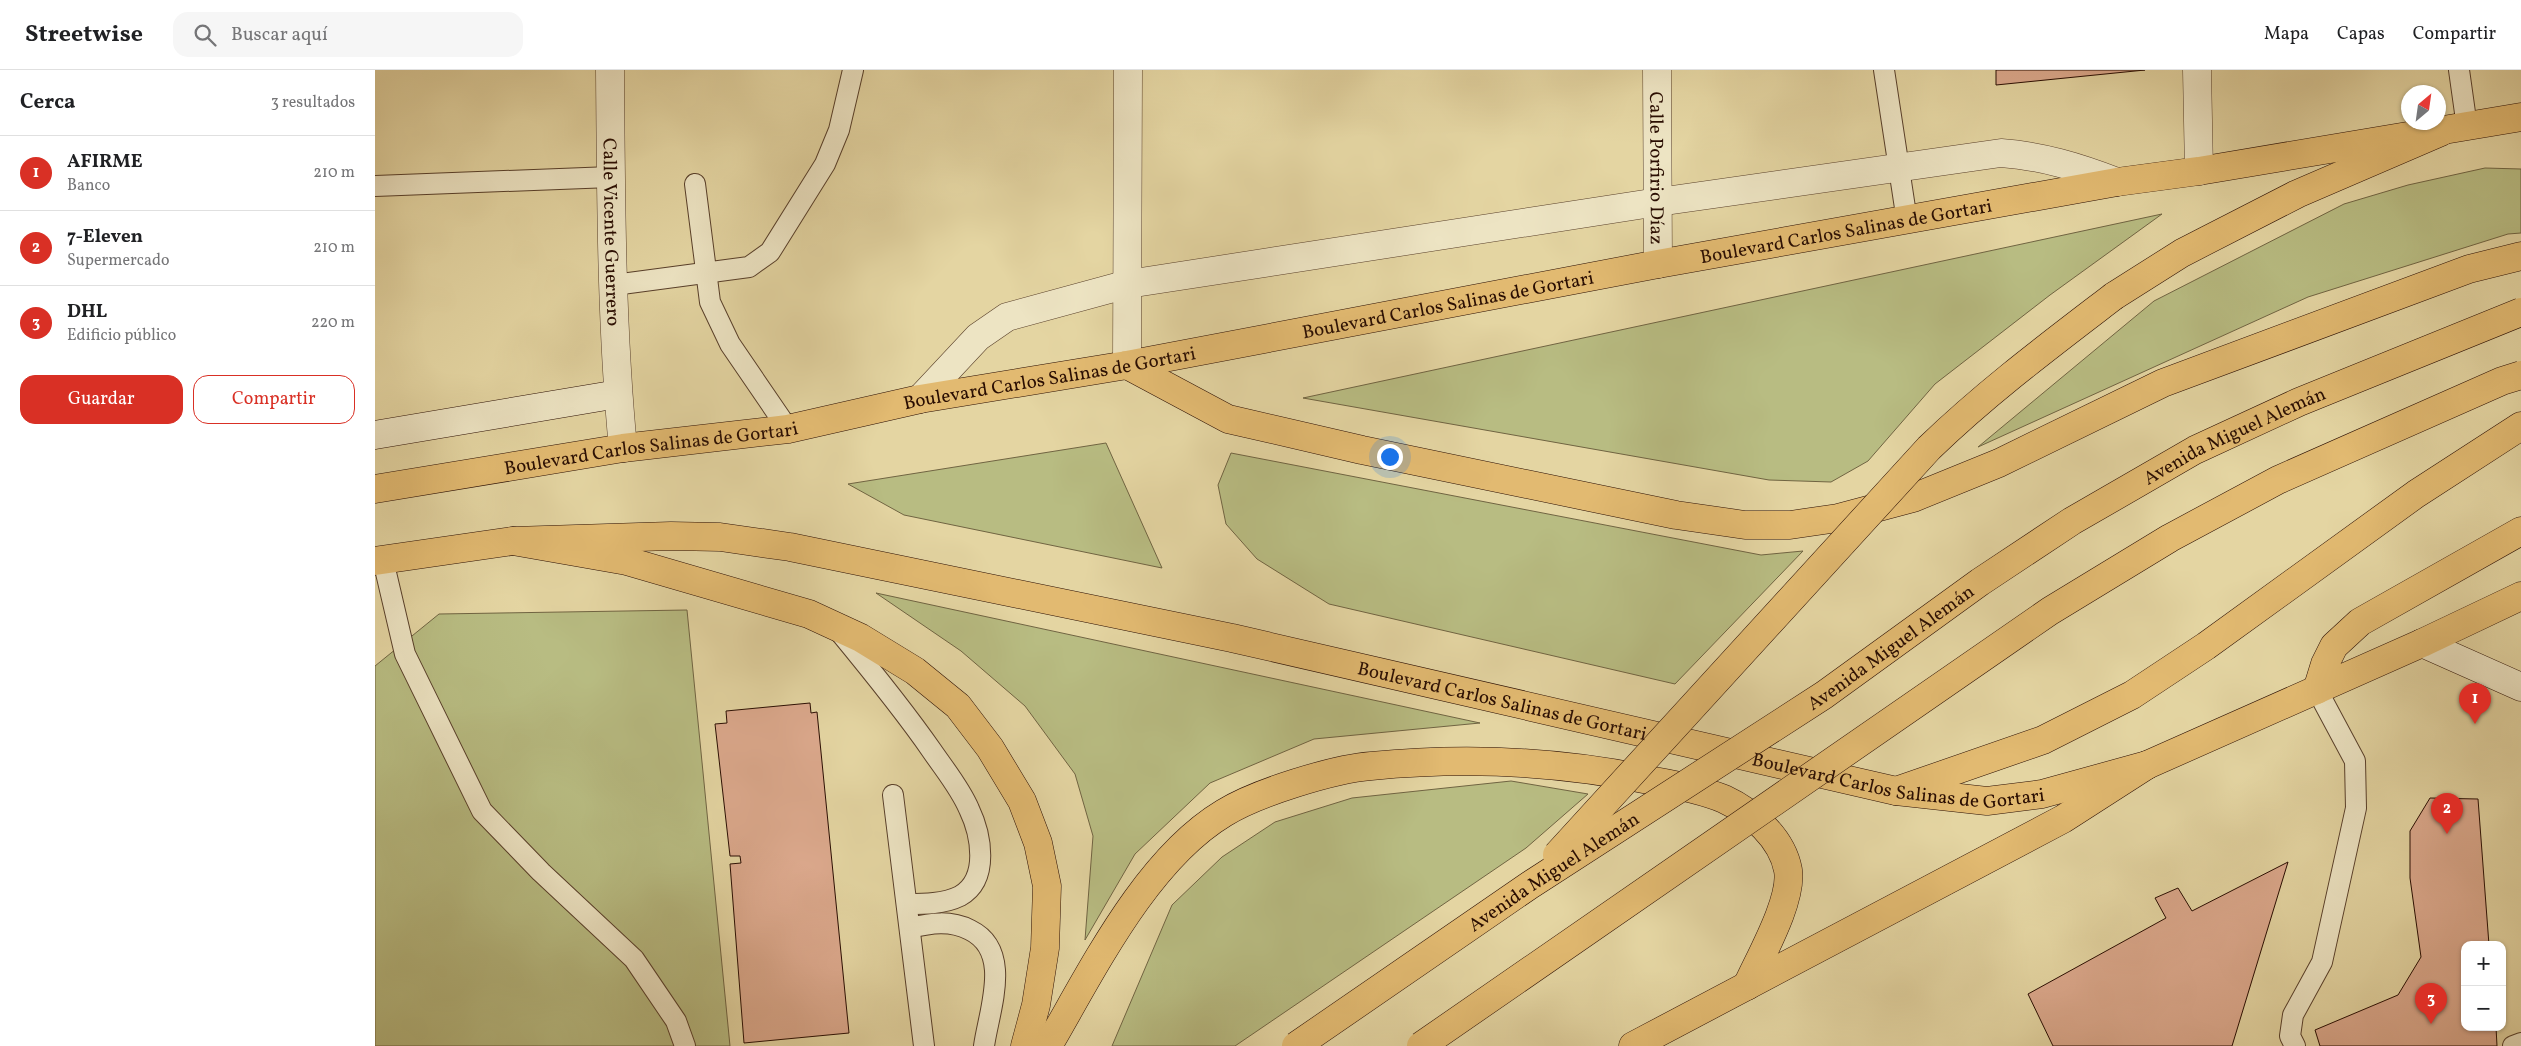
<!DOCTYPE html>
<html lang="es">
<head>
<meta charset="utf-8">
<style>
	:root { --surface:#fff; --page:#f6f6f6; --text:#202124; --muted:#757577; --line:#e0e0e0; --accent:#d93025 }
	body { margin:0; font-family:Vollkorn,serif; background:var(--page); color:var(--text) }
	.controls { position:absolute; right:15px; bottom:15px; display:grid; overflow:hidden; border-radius:10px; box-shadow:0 1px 4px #0004 }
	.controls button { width:45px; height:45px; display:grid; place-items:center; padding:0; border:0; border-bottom:1px solid var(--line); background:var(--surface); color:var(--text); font:25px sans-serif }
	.compass { position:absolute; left:2026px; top:15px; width:45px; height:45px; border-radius:50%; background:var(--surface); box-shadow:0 1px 4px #0004; rotate:29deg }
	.you { position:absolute; left:1014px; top:386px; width:18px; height:18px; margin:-12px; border:4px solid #fff; border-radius:50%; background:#1a73e8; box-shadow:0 0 0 8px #1a73e833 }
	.badge { display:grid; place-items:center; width:32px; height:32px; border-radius:50%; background:var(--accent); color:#fff; font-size:16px; font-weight:700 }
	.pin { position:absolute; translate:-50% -41px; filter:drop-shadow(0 1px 2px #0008) }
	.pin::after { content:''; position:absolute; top:26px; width:18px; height:15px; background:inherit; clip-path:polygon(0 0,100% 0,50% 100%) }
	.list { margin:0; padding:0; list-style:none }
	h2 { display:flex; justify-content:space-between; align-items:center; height:65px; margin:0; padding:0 20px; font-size:21px }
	h2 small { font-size:16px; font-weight:400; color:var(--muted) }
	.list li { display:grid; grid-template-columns:32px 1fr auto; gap:15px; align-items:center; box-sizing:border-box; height:75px; padding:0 20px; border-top:1px solid var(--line) }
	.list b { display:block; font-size:19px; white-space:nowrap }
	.list p { margin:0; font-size:16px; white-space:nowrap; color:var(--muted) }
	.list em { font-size:16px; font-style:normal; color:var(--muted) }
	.actions { display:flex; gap:10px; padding:15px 20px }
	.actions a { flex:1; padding:11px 0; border:1px solid var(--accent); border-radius:15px; text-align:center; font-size:18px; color:var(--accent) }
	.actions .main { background:var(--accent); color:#fff }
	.icon { flex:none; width:28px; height:28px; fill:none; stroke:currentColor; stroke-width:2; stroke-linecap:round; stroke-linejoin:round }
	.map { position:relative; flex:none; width:2146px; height:976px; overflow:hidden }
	header { display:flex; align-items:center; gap:30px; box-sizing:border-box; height:70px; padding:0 25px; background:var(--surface); border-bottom:1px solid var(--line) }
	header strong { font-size:24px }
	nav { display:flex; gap:28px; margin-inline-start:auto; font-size:18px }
	.search { width:350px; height:45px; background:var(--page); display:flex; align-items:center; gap:12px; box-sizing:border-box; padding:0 18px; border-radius:15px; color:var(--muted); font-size:19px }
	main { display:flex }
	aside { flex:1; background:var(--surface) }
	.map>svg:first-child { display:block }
	.green { fill:#b8bc82; stroke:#706442 }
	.building { fill:#dba88c; stroke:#290d02 }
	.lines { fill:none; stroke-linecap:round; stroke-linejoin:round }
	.lane-casing { stroke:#583f2a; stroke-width:22 }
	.street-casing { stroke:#583f2a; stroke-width:29 }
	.secondary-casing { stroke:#290d02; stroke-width:29 }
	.primary-casing { stroke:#290d02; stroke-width:29 }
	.highway-casing { stroke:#290d02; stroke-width:29 }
	.lane { stroke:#ede4c3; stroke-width:20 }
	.street { stroke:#ede4c3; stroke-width:28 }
	.secondary { stroke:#ede4c3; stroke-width:28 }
	.primary { stroke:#e2ba71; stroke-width:28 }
	.highway { stroke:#e2ba71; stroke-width:28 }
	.highway-bridge-casing { stroke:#290d02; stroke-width:29; stroke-linecap:butt }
	.highway-bridge { stroke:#e2ba71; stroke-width:28 }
	.labels { text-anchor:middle; stroke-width:4.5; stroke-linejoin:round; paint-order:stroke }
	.street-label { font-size:19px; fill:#290d02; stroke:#ede4c3 }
</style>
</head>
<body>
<header>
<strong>Streetwise</strong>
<div class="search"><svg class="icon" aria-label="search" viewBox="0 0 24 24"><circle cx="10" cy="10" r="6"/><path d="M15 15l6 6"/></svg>Buscar aquí</div>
<nav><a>Mapa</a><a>Capas</a><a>Compartir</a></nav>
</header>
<main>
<aside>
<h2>Cerca<small>3 resultados</small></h2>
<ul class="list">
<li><span class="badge">1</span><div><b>AFIRME</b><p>Banco</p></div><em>210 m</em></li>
<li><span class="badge">2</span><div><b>7-Eleven</b><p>Supermercado</p></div><em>210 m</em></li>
<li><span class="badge">3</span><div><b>DHL</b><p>Edificio público</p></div><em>220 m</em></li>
</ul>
<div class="actions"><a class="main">Guardar</a><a>Compartir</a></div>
</aside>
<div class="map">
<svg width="2146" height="976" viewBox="0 0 2146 976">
	<rect width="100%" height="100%" fill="#e4d5a2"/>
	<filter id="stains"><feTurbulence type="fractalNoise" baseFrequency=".004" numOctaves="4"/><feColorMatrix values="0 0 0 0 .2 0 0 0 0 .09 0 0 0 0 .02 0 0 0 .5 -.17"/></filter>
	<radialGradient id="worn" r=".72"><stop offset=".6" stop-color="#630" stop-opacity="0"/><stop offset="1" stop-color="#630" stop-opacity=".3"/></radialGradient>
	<g class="green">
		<polygon points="2110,98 2146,99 2146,163 2133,164 1933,227 1603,377 1779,231 1969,134 2033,115"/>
		<polygon points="1787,144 1675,225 1560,314 1493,391 1456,412 1394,410 928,328"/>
		<polygon points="731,373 787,498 529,445 473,414"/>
		<polygon points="856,383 1386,485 1428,481 1300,614 954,534 882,489 851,454 843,415"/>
		<polygon points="501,523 1105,653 939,669 835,713 760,784 710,870 718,766 700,704 650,636 586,581"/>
		<polygon points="312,540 355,976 0,976 0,596 64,544"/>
		<polygon points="1136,711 1213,724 1151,778 860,976 737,976 797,835 847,787 900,752 977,728"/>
	</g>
	<g class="building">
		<polygon points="1621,0 1770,0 1621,15"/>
		<polygon points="435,633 436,643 442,642 474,963 369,973 355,794 366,793 365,786 355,786 340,654 352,653 351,641"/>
		<polygon points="2055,728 2103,729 2114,875 2090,875 2090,957 2121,957 2122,976 1945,976 1940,960 2023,925 2046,887 2035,808 2035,761"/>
		<polygon points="1913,792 1857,976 1678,976 1653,924 1791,848 1780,828 1803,818 1817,841"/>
	</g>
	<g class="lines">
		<defs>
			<g id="lane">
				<polyline points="1509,0 1532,151"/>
				<polyline points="2084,0 2092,57"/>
				<polyline points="320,114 335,232 355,274 413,359"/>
				<polyline points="0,116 236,107"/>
				<polyline points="239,215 374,197 395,182 450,94 464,60 478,0"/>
				<polyline points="8,490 30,584 107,741 166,802 259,889 301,951 310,976"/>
				<path d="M 463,560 C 496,600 528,639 557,681 C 570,700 585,718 594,739 C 606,764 615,809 585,826 C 569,834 549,834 532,834"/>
				<polyline points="518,725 549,976"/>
				<path d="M 535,858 C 556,853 575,850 595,860 C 638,881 614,940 609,976"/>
				<polyline points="1920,976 1915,966 1918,945 1947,892 1981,738 1980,691 1942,620"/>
				<polyline points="2138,976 2146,973"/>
			</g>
			<g id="street">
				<path id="s1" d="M 235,0 C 236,126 236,253 248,378"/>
				<path id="s2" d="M 1282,0 L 1283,194"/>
				<polyline points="1822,0 1824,101"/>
				<polyline points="752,295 753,0"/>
				<path d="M 545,329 L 603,267 L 632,247 L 753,214 L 1283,132 L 1626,83 C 1667,86 1703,97 1742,112"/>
			</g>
			<g id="secondary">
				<polyline points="0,365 243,324"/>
				<polyline points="2047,573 2146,617"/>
			</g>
			<g id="primary">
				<path id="s3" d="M 0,419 L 248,378 L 413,359 L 545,329 L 752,295 L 1283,194 L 1742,112 L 1824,101 L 2146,47"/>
				<path id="s4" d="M 0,491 L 138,471 L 296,466 L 345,467 L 415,477 L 857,568 L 1521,721 L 1612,731 L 1667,724 L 1772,695 L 2047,573 L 2146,526"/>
				<polyline points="1942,620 1950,594 1959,576 1985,552 2146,461"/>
			</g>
			<g id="highway">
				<polyline points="1739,226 1807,183 1922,124 2066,62"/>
				<polyline points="752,295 853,349 987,380 1301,445 1370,455 1415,455 1463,448 1538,428 1624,393 1788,313 2094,199 2146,186"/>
				<polyline points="138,471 252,491 434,544 486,568 540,601 583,636 615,678 647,731 663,773 672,816 670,878 661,935 650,976"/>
				<polyline points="1521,721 1668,670 1757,625 1831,576 2041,424 2146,356"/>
				<path d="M 673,976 C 718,899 771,790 849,743 C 881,723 958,699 996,696 C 1090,687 1187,691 1279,711 C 1302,715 1327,720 1349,729 C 1377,742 1407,768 1413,800 C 1418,830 1385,887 1372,916"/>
				<polyline points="1258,976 1688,749 1772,695"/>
			</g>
		</defs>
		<use href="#lane" class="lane-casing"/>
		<use href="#street" class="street-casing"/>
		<use href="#secondary" class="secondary-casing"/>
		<use href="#primary" class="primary-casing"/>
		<use href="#highway" class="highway-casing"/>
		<use href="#lane" class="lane"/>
		<use href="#street" class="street"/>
		<use href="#secondary" class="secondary"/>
		<use href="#primary" class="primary"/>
		<use href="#highway" class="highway"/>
		<defs>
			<g id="highway-bridge">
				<path d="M 1182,785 L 1554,378 C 1612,322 1675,275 1739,226"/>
				<path id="s5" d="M 921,976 L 1155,815 L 1449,625 L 1605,512 L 1697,451 L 1820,380 L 1924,332 L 2146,242"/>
				<polyline points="1046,976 1675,541 1795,468 1903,410 2127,311 2146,305"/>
			</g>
		</defs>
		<use href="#highway-bridge" class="highway-bridge-casing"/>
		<use href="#highway-bridge" class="highway-bridge"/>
	</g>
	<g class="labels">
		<g class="street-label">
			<text dy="7" stroke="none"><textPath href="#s2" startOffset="98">Calle Porfirio Díaz</textPath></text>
			<text dy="7" stroke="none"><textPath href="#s3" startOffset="1494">Boulevard Carlos Salinas de Gortari</textPath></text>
			<text dy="7" stroke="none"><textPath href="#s1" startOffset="162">Calle Vicente Guerrero</textPath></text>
			<text dy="7" stroke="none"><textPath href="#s3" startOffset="1089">Boulevard Carlos Salinas de Gortari</textPath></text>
			<text dy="7" stroke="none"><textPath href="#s3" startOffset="684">Boulevard Carlos Salinas de Gortari</textPath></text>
			<text dy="7" stroke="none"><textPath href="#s5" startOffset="1121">Avenida Miguel Alemán</textPath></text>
			<text dy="7" stroke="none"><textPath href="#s3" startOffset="279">Boulevard Carlos Salinas de Gortari</textPath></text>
			<text dy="7" stroke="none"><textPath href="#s5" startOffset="716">Avenida Miguel Alemán</textPath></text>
			<text dy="7" stroke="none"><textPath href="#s4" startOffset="1146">Boulevard Carlos Salinas de Gortari</textPath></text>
			<text dy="7" stroke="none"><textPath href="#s4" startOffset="1551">Boulevard Carlos Salinas de Gortari</textPath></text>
			<text dy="7" stroke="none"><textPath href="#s5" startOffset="311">Avenida Miguel Alemán</textPath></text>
		</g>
	</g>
	<rect width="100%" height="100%" filter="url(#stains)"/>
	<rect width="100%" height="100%" fill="url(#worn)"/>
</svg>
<div class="controls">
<button>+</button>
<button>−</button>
</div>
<svg class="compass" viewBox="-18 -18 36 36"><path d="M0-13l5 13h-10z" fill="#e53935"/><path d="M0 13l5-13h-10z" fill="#757577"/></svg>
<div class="you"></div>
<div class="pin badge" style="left:2100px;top:654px">1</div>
<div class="pin badge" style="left:2072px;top:764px">2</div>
<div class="pin badge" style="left:2056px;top:954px">3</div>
</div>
</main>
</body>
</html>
